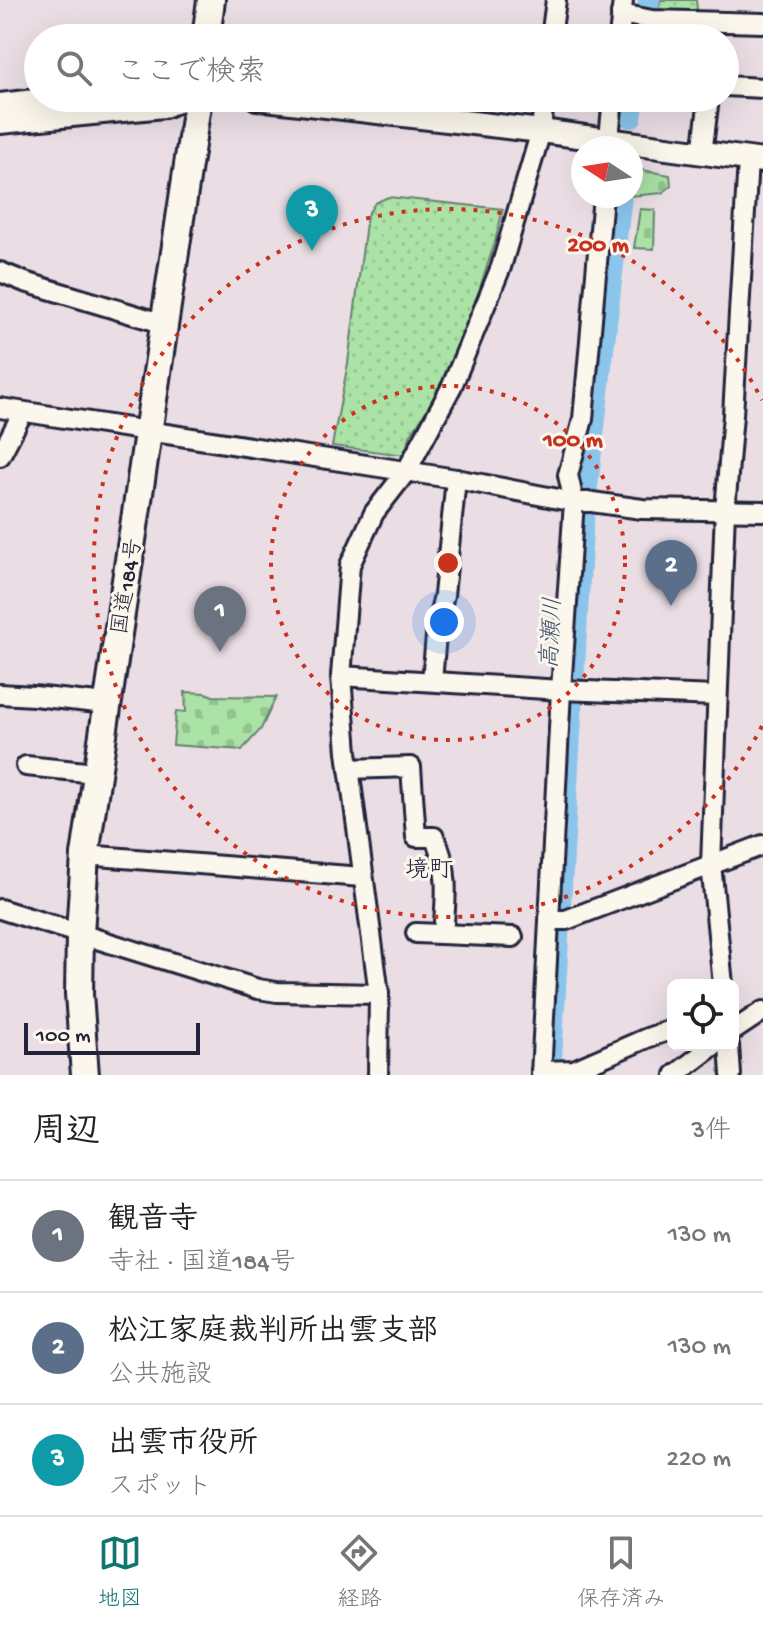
<!DOCTYPE html>
<html lang="ja">
<head>
<meta charset="utf-8">
<style>
	:root { --surface:#fff; --page:#f2f2f2; --text:#222; --muted:#767676; --line:#e0e0e0; --accent:#0f766e }
	body { margin:0; font-family:"Gochi Hand","Klee One",sans-serif; background:var(--page); color:var(--text) }
	.controls { position:absolute; right:24px; bottom:24px; display:grid; overflow:hidden; border-radius:12px; box-shadow:0 8px 32px #0002 }
	.controls button { width:72px; height:72px; display:grid; place-items:center; padding:0; border:0; border-bottom:2px solid var(--line); background:var(--surface); color:var(--text); font:40px sans-serif }
	.compass { position:absolute; left:571px; top:136px; width:72px; height:72px; border-radius:50%; background:var(--surface); box-shadow:0 8px 32px #0002; rotate:282deg }
	.scale { position:absolute; left:24px; bottom:20px; width:176px; box-sizing:border-box; padding-left:8px; border:4px solid #22223b; border-top:0; font-size:22px; line-height:28px; white-space:nowrap; color:#22223b; -webkit-text-stroke:6px #fbf7ec; paint-order:stroke }
	.you { position:absolute; left:444px; top:622px; width:28px; height:28px; margin:-20px; border:6px solid #fff; border-radius:50%; background:#1a73e8; box-shadow:0 0 0 12px #1a73e833 }
	.badge { display:grid; place-items:center; width:52px; height:52px; border-radius:50%; background:var(--accent); color:#fff; font-size:26px; font-weight:700 }
	.pin { position:absolute; translate:-50% -66px; filter:drop-shadow(0 2px 4px #0008) }
	.pin::after { content:''; position:absolute; top:42px; width:28px; height:24px; background:inherit; clip-path:polygon(0 0,100% 0,50% 100%) }
	.list { margin:0; padding:0; list-style:none }
	h2 { display:flex; justify-content:space-between; align-items:center; height:104px; margin:0; padding:0 32px; font-size:34px }
	h2 small { font-size:26px; font-weight:400; color:var(--muted) }
	.list li { display:grid; grid-template-columns:52px 1fr auto; gap:24px; align-items:center; box-sizing:border-box; height:112px; padding:0 32px; border-top:2px solid var(--line) }
	.list b { display:block; font-size:30px; white-space:nowrap }
	.list p { margin:0; font-size:26px; white-space:nowrap; color:var(--muted) }
	.list em { font-size:26px; font-style:normal; color:var(--muted) }
	.icon { flex:none; width:44px; height:44px; fill:none; stroke:currentColor; stroke-width:2; stroke-linecap:round; stroke-linejoin:round }
	.map { position:relative; flex:none; width:763px; height:1075px; overflow:hidden }
	.search { position:absolute; background:var(--surface); box-shadow:0 8px 32px #0002; left:24px; right:24px; top:24px; height:88px; display:flex; align-items:center; gap:20px; box-sizing:border-box; padding:0 28px; border-radius:44px; color:var(--muted); font-size:30px }
	.sheet { height:440px; background:var(--surface) }
	nav { display:flex; justify-content:space-around; align-items:center; box-sizing:border-box; height:112px; border-top:2px solid var(--line); background:var(--surface); font-size:22px; color:var(--muted) }
	nav a { display:grid; justify-items:center; gap:4px }
	nav .on { color:var(--accent) }
	.map>svg:first-child { display:block }
	.grass { fill:url(#grass-dots); stroke:#668270; stroke-width:2 }
	.cemetery { fill:url(#cemetery-stones); stroke:#668270; stroke-width:2 }
	.lines { fill:none; stroke-linecap:round; stroke-linejoin:round }
	.river { stroke:#8bc5eb; stroke-width:22 }
	.minor-casing { stroke:#22223b; stroke-width:24 }
	.major-casing { stroke:#22223b; stroke-width:28 }
	.highway-casing { stroke:#22223b; stroke-width:32 }
	.minor { stroke:#fbf7ec; stroke-width:18 }
	.major { stroke:#fbf7ec; stroke-width:22 }
	.highway { stroke:#fbf7ec; stroke-width:26 }
	.ring { fill:none; stroke:#c8321e; stroke-width:4; stroke-dasharray:4 8 }
	.labels { text-anchor:middle; stroke-width:6; stroke-linejoin:round; paint-order:stroke }
	.street-label { font-size:22px; fill:#22223b; stroke:#fbf7ec }
	.water-label { font-size:24px; font-style:italic; fill:#425370; stroke:#fbf7ec }
	.neighbourhood-label { font-size:24px; fill:#22223b; stroke:#fbf7ec }
	.centre { fill:#c8321e; stroke:#fbf7ec; stroke-width:4 }
	.ring-label { font-size:24px; text-anchor:middle; font-weight:bold; fill:#c8321e; stroke:#fbf7ec; stroke-width:6; stroke-linejoin:round; paint-order:stroke }
</style>
</head>
<body>
<div class="map">
<svg width="763" height="1075" viewBox="0 0 763 1075">
	<defs>
		<pattern id="grass-dots" width="8" height="8" patternUnits="userSpaceOnUse" patternTransform="scale(2)"><rect width="8" height="8" fill="#abe2a5"/><path d="M2 2h.1M6 6h.1" fill="none" stroke="#93c28f" stroke-width="1.8" stroke-linecap="round"/></pattern>
		<pattern id="cemetery-stones" width="16" height="16" patternUnits="userSpaceOnUse" patternTransform="scale(2)"><rect width="16" height="16" fill="#abe2a5"/><path d="M2 7V4a2 2 0 0 1 4 0v3zM10 15v-3a2 2 0 0 1 4 0v3z" fill="#93c28f"/></pattern>
	</defs>
	<rect width="100%" height="100%" fill="#eadee4"/>
	<filter id="ink" filterUnits="userSpaceOnUse"><feTurbulence type="fractalNoise" baseFrequency=".0125" numOctaves="2"/><feDisplacementMap in="SourceGraphic" scale="16" xChannelSelector="R" yChannelSelector="G"/><feConvolveMatrix kernelMatrix="1 2 1 2 8 2 1 2 1" color-interpolation-filters="sRGB"/></filter>
	<g filter="url(#ink)">
		<g class="grass">
			<polygon points="660,0 696,0 697,9 687,13 658,14"/>
			<polygon points="388,197 503,209 495,242 475,303 434,400 411,434 404,455 332,446 348,363 367,215 375,203"/>
		</g>
		<g class="cemetery">
			<polygon points="636,169 670,175 671,186 662,193 631,196"/>
			<polygon points="640,209 655,210 654,249 634,248"/>
			<polygon points="185,692 206,693 213,696 276,697 261,729 242,750 173,745 176,711 186,712"/>
		</g>
		<g class="lines">
			<g class="river">
				<polyline points="644,38 649,0"/>
				<polyline points="631,117 634,98"/>
				<polyline points="550,1075 582,529 621,196"/>
			</g>
			<defs>
				<g id="minor">
					<polyline points="621,14 652,20 763,23"/>
					<polyline points="551,38 556,0"/>
					<polyline points="619,38 623,0"/>
					<polyline points="725,86 763,88"/>
					<polyline points="608,148 613,98"/>
					<polyline points="702,154 709,98"/>
					<polyline points="0,272 25,282 165,324"/>
					<polyline points="0,408 456,479 574,502 592,502 642,509 763,511"/>
					<polyline points="0,456 23,412"/>
					<polyline points="341,676 561,690 717,696"/>
					<polyline points="432,681 437,624 444,595 456,479"/>
					<polyline points="0,694 34,696 106,704"/>
					<polyline points="26,766 96,773"/>
					<path d="M 349,769 L 411,767 L 416,837 L 434,837 C 450,868 446,900 443,933"/>
					<polyline points="85,855 362,877"/>
					<polyline points="0,909 258,989 277,992 379,994"/>
					<polyline points="550,920 566,920 763,845"/>
					<polyline points="416,933 513,937"/>
					<polyline points="723,985 711,864 725,510 733,415 748,160"/>
					<polyline points="733,1031 763,1011"/>
					<polyline points="729,1045 731,1075"/>
					<polyline points="541,1071 574,1070 647,1038 673,1029"/>
					<polyline points="378,1075 379,994 347,752 341,676 350,565 374,513 406,472 452,386 501,267 541,131 544,98"/>
					<polyline points="541,1075 561,690 574,502 568,475 583,419 603,196"/>
					<polyline points="675,1075 714,1045"/>
				</g>
				<g id="major">
					<polyline points="257,98 541,131 763,161"/>
					<polyline points="0,105 61,98"/>
					<polyline points="0,122 164,106 183,98"/>
				</g>
				<g id="highway">
					<polyline points="206,38 211,0"/>
					<polyline points="85,1075 79,994 80,934 85,855 198,98"/>
				</g>
			</defs>
			<use href="#minor" class="minor-casing"/>
			<use href="#major" class="major-casing"/>
			<use href="#highway" class="highway-casing"/>
			<use href="#minor" class="minor"/>
			<use href="#major" class="major"/>
			<use href="#highway" class="highway"/>
		</g>
	</g>
	<g class="ring">
		<circle cx="448" cy="563" r="177"/>
		<path d="M762 726A354 354 0 1 1 762 400"/>
	</g>
	<g class="labels">
		<g class="street-label">
			<text transform="translate(125 586) rotate(-81)" y="8">国道184号</text>
		</g>
		<g class="water-label">
			<text transform="translate(550 633) rotate(-87)" y="8">高瀬川</text>
		</g>
		<g class="neighbourhood-label">
			<text x="429" y="876">境町</text>
		</g>
	</g>
	<circle cx="448" cy="563" r="12" class="centre"/>
	<g class="ring-label">
		<text x="598" y="251">200 m</text>
		<text x="573" y="446">100 m</text>
	</g>
</svg>
<div class="controls">
<button><svg class="icon" aria-label="locate" viewBox="0 0 24 24"><circle cx="12" cy="12" r="6"/><path d="M12 2v4M12 18v4M2 12h4M18 12h4"/></svg></button>
</div>
<svg class="compass" viewBox="-18 -18 36 36"><path d="M0-13l5 13h-10z" fill="#e53935"/><path d="M0 13l5-13h-10z" fill="#767676"/></svg>
<div class="scale">100 m</div>
<div class="you"></div>
<div class="pin badge" style="left:220px;top:652px;background:#6b7280">1</div>
<div class="pin badge" style="left:671px;top:606px;background:#5c6f8a">2</div>
<div class="pin badge" style="left:312px;top:251px;background:#0f9aa8">3</div>
<div class="search"><svg class="icon" aria-label="search" viewBox="0 0 24 24"><circle cx="10" cy="10" r="6"/><path d="M15 15l6 6"/></svg>ここで検索</div>
</div>
<section class="sheet">
<h2>周辺<small>3件</small></h2>
<ul class="list">
<li><span class="badge" style="background:#6b7280">1</span><div><b>観音寺</b><p>寺社 · 国道184号</p></div><em>130 m</em></li>
<li><span class="badge" style="background:#5c6f8a">2</span><div><b>松江家庭裁判所出雲支部</b><p>公共施設</p></div><em>130 m</em></li>
<li><span class="badge" style="background:#0f9aa8">3</span><div><b>出雲市役所</b><p>スポット</p></div><em>220 m</em></li>
</ul>
</section>
<nav>
<a class="on"><svg class="icon" aria-label="map" viewBox="0 0 24 24"><path d="M3 6l6-2 6 2 6-2v14l-6 2-6-2-6 2zM9 4v14M15 6v14"/></svg>地図</a>
<a><svg class="icon" aria-label="directions" viewBox="0 0 24 24"><path d="M12 3l9 9-9 9-9-9zM9 14v-3h6M13 9l2 2-2 2"/></svg>経路</a>
<a><svg class="icon" aria-label="saved" viewBox="0 0 24 24"><path d="M7 4h10v16l-5-4-5 4z"/></svg>保存済み</a>
</nav>
</body>
</html>
